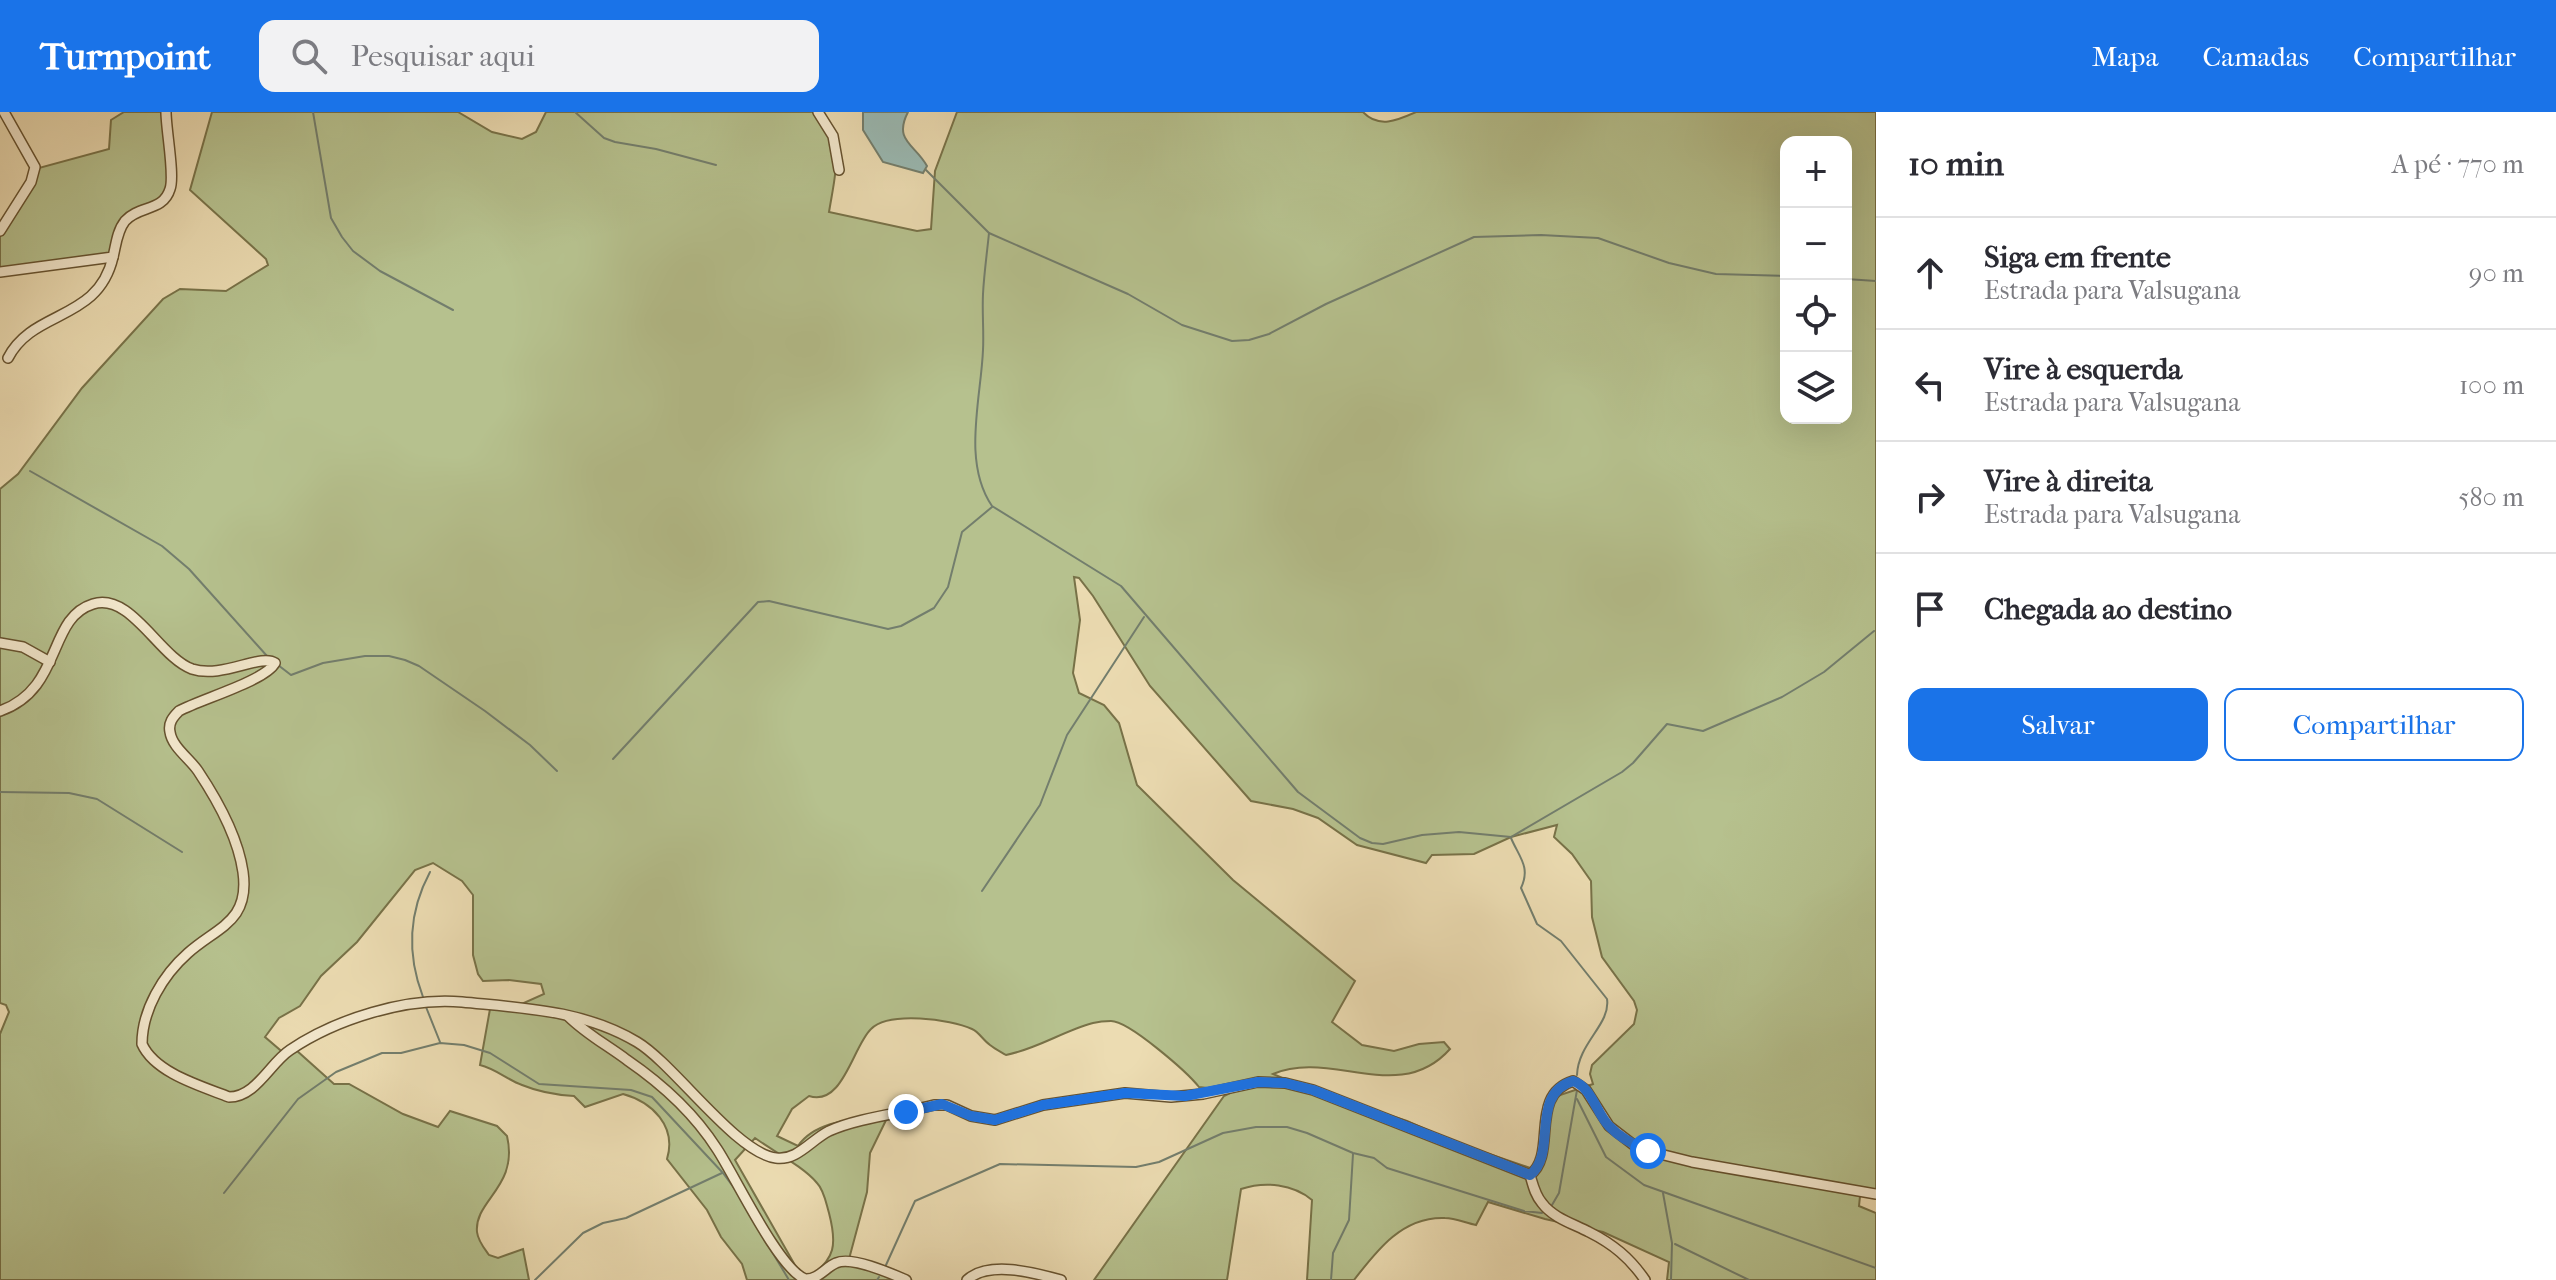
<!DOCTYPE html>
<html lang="pt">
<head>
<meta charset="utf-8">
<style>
	:root { --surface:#fff; --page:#f2f2f3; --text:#2b2b33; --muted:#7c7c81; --line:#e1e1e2; --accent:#1a73e8 }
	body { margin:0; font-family:"IM FELL French Canon",serif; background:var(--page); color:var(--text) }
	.controls { position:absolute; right:24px; top:24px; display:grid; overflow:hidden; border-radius:16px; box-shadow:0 8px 32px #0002 }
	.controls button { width:72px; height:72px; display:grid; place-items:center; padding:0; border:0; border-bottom:2px solid var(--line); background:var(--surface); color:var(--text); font:40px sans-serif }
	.stop { position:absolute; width:24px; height:24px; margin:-18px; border:6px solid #1a73e8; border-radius:50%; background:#fff }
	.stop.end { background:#1a73e8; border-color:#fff; box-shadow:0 2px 8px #0008 }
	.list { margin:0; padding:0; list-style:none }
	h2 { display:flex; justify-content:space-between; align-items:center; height:104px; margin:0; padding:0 32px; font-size:34px }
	h2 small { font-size:26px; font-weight:400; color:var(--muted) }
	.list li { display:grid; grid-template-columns:52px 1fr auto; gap:24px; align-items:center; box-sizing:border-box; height:112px; padding:0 32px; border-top:2px solid var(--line) }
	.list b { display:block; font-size:30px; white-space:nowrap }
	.list p { margin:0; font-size:26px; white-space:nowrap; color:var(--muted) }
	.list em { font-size:26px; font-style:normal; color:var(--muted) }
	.actions { display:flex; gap:16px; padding:24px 32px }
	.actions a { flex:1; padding:18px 0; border:2px solid var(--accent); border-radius:16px; text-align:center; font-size:28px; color:var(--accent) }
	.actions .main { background:var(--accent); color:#fff }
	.icon { flex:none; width:44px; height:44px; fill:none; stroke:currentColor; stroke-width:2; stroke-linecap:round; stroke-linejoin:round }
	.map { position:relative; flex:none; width:1876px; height:1168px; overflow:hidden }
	header { display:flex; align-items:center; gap:48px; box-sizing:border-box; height:112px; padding:0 40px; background:var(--accent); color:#fff }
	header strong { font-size:38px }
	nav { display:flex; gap:44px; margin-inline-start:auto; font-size:28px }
	.search { width:560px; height:72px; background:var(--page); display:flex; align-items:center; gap:20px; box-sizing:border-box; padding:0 28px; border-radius:16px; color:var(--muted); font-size:30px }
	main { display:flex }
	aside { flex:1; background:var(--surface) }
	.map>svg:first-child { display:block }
	.green { fill:#b6c18e; stroke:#787248; stroke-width:2; fill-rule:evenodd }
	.water { fill:#9abab4; stroke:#737e6d; stroke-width:2 }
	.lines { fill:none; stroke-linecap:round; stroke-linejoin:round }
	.stream { stroke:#737e6d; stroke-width:2 }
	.minor-casing { stroke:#66522f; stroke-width:12 }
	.minor { stroke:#f3e8cd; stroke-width:9 }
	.route { stroke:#1a73e8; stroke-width:10 }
</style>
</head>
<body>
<header>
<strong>Turnpoint</strong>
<div class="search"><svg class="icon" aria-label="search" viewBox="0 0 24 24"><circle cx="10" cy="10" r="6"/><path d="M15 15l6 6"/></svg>Pesquisar aqui</div>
<nav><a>Mapa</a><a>Camadas</a><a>Compartilhar</a></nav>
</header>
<main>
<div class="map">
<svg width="1876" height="1168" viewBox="0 0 1876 1168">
	<rect width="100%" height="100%" fill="#ecdcb2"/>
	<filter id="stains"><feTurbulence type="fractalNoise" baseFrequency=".0025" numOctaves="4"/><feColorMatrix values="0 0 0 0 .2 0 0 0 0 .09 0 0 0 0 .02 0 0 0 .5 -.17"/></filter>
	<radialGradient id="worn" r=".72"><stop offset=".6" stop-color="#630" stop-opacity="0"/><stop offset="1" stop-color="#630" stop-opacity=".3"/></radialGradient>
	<g class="green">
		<polygon points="124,0 169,0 175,75 151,96 131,102 111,144 0,160 0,118 35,57 109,37 111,8"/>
		<path d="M 212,0 L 458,0 L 492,20 L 522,27 L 536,20 L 546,0 L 813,0 C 843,42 837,52 829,100 L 917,119 L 931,117 L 935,59 L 957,0 L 1363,0 C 1379,17 1398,8 1416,0 L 1876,0 L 1876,1078 L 1861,1075 L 1859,1094 L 1876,1101 L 1876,1168 L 1667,1168 L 1669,1150 L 1603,1120 L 1545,1107 L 1488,1090 L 1476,1113 C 1466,1111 1455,1106 1445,1106 C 1403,1104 1377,1138 1354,1168 L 1307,1168 L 1312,1088 C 1293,1072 1265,1069 1241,1077 L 1227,1168 L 1094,1168 L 1224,984 L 1234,979 L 1199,975 C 1187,960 1129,909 1111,909 C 1107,909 1097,910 1093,911 C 1063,919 1037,937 1006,943 C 1001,940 995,937 990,933 C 983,928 979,920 972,917 C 950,907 889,899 871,917 C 853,934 843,995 809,984 L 792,997 L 777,1024 L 798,1034 C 816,1007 860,1007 889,1002 L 870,1041 L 867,1080 L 849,1147 L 912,1168 L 747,1168 L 742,1152 L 721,1125 L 707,1098 L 667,1047 C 677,1014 652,990 623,982 L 585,995 L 574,984 C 556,983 539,980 522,973 C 506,967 496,957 480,953 L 490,897 L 515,895 L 544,882 L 541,872 L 509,868 L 483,869 L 478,862 L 473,843 L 473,783 L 462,769 L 433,751 L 415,758 L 357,830 L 321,864 L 300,894 L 279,906 L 265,925 L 286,943 L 296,938 L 334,972 L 349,972 L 403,1002 L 438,1015 L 450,999 L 497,1014 L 507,1024 C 519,1075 474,1088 477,1120 C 478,1129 484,1136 489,1143 L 498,1146 L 523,1137 L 529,1168 L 0,1168 L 0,922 L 9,900 L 6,893 L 0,891 L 0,377 L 18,362 L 82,276 L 163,187 L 180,177 L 226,179 L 268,153 L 266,147 L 190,78 ZM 1786,30 L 1846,30 L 1846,306 L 1786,306 ZM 1074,465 L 1079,466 L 1093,484 L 1150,574 L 1251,689 L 1293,697 L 1318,706 L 1357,733 L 1426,751 L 1432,743 L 1474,742 L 1511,725 L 1557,713 L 1554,725 L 1572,742 L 1591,769 L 1592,805 L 1602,845 L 1634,889 L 1637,898 L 1634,912 L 1592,953 L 1590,962 L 1593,972 L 1551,986 C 1533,1007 1546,1016 1544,1038 C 1543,1045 1539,1052 1536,1058 L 1454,1030 L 1407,1009 L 1306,976 L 1273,962 C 1331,937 1399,994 1450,937 L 1444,930 L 1419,932 L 1394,939 L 1362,933 L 1332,910 L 1355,869 L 1233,768 L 1137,673 L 1119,611 L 1104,593 L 1079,581 L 1073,561 L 1080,508 ZM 755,1026 C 773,1039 804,1055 817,1071 C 824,1078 826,1091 829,1101 C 837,1132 836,1147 808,1166 L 800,1162 L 735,1048 Z"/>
	</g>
	<path class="water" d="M 863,0 L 908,0 C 893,29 915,32 927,54 L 923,61 L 883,50 L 863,18 Z"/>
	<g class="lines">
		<g class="stream">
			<polyline points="313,0 331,106 342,125 353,139 380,159 453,198"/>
			<polyline points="575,0 604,26 615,30 656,37 716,53"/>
			<polyline points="926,58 989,121 1128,182 1182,213 1232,229 1249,228 1269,222 1326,192 1474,125 1541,123 1598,126 1669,151 1716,162 1786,164"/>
			<path d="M 989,121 C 987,141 984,162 983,182 C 982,201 984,219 983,238 C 981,287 962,350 992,394 L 1121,474 L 1298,680 L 1360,726 L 1372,731 L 1383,732 L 1422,723 L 1459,720 L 1511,725 L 1622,660 L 1633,651 L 1667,612 L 1703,619 L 1782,585 L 1824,560 L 1874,519"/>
			<polyline points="1846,167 1876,169"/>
			<polyline points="30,359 162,434 189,457 267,544"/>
			<polyline points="278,553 291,563 323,551 365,544 389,544 405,548 419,554 485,599 530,633 557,659"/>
			<polyline points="613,647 758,490 769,489 888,517 901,514 934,496 948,475 962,420 992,395"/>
			<polyline points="0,680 69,681 97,687 182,740"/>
			<path d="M 1511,726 C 1519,745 1531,755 1521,776 L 1537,812 L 1561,829 L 1607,887 C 1611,912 1578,931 1577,963"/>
			<polyline points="982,779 1040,693 1067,623 1144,505"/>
			<path d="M 423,885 C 407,843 408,801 430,760"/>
			<polyline points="426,895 440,930"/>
			<polyline points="1577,987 1606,1045 1644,1073 1876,1156"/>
			<polyline points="224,1081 298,987 336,960 382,941 401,941 440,931 464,933 490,941 539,972 631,978 652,985 723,1061 737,1080"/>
			<polyline points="1663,1081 1672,1131 1671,1168"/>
			<polyline points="1552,1093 1559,1081 1577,978"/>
			<polyline points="762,1123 789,1168"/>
			<polyline points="1675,1132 1749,1168"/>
			<polyline points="886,1153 915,1089 1000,1052 1136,1055 1159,1050 1223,1021 1256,1015 1287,1015 1307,1021 1353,1041 1374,1046 1387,1056 1524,1099 1542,1101"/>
			<polyline points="535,1168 583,1121 603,1111 626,1106 722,1061"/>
			<polyline points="877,1168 879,1165"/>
			<polyline points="1331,1168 1333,1141 1349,1108 1353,1042"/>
		</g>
		<defs>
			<g id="minor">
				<polyline points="818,0 833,24 839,58"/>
				<polyline points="0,119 31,70 35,55 4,0"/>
				<path d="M 0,160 L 113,145 C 116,133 117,119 125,109 C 139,93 163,100 170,77 C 175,64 166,18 166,0"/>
				<path d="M 8,246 C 33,197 98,210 113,145"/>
				<polyline points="0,531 23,535 50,550"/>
				<path d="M 0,599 C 63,577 47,506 93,492 C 131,480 159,545 192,557 C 222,567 261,541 275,551 C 265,569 201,587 179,599 C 173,605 168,611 170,620 C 172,635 190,647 198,659 C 218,689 238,725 243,760 C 250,810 217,815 188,841 C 163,863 142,898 142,932 C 155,961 201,974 229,985 C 256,985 270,951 290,938 C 336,907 406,885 462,890 C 522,896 584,898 637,930 C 674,952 736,1041 776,1046 C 797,1049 811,1028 829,1019 C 857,1006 903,1001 934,993 L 947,993 L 971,1004 L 995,1008 L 1043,993 L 1125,981 L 1171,985 L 1203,982 L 1258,970 L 1285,971 L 1313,978 L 1530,1063 C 1558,1042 1528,983 1573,969 L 1586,978 L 1609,1014 L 1635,1034 L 1648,1039 L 1692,1050 L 1876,1082"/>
				<path d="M 568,904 C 586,922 607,933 627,948 C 662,972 694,1001 717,1037 C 735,1064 778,1156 805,1167 C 818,1168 826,1155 836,1151 C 852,1144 890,1161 906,1168"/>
				<path d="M 1530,1063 C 1533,1073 1535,1083 1542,1091 C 1553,1106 1574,1112 1589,1120 C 1613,1132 1630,1146 1645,1168"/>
				<path d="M 967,1168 C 989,1148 1035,1161 1061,1168"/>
			</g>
		</defs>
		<use href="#minor" class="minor-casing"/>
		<use href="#minor" class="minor"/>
	</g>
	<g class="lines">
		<path class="route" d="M 906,1000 L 942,992 L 971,1004 L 995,1008 L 1043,993 L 1125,981 L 1185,984 L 1258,970 L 1285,971 L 1313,978 L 1530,1063 C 1558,1042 1529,982 1573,969 C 1592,975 1596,1001 1609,1014 C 1620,1026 1634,1033 1648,1039"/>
	</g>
	<rect width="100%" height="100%" filter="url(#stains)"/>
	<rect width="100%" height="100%" fill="url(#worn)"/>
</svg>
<div class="controls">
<button>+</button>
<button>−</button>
<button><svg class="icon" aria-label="locate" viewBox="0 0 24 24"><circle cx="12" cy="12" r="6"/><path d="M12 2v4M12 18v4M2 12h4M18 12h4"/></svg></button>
<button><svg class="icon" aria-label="layers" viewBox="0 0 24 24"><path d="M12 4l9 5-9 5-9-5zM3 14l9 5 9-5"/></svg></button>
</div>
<div class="stop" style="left:1648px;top:1039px"></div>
<div class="stop end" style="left:906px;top:1000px"></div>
</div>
<aside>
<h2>10 min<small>A pé · 770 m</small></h2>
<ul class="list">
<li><svg class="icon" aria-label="ahead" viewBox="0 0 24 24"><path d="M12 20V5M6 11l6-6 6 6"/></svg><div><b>Siga em frente</b><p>Estrada para Valsugana</p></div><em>90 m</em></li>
<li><svg class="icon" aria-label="left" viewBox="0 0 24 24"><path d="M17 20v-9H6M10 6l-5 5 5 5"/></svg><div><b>Vire à esquerda</b><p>Estrada para Valsugana</p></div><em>100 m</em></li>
<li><svg class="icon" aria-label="right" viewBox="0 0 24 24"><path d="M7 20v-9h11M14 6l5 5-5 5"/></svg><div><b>Vire à direita</b><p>Estrada para Valsugana</p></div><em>580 m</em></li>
<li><svg class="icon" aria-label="arrive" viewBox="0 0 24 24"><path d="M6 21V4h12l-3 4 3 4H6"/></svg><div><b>Chegada ao destino</b></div></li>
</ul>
<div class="actions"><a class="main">Salvar</a><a>Compartilhar</a></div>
</aside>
</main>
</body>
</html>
